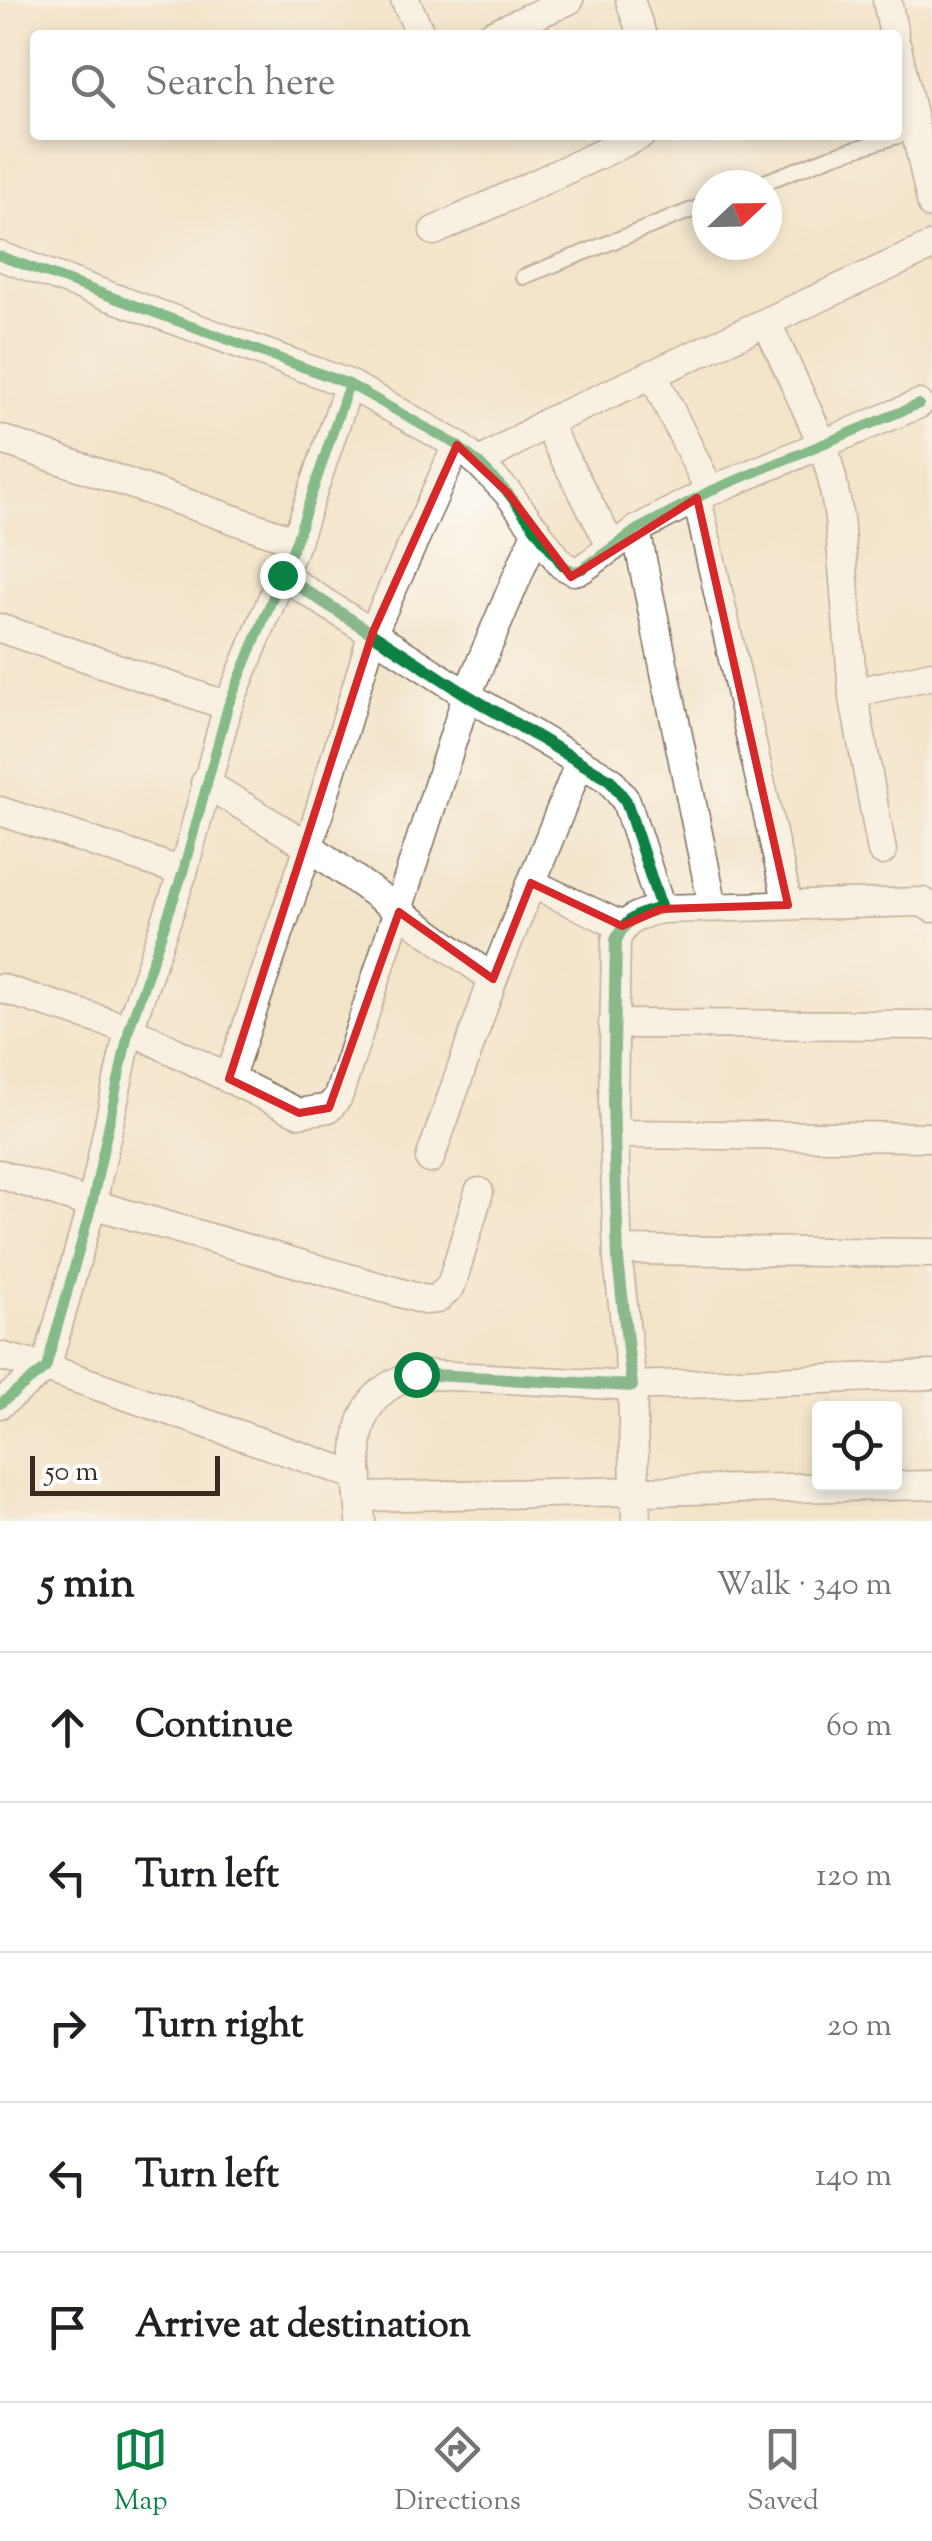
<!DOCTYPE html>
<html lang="en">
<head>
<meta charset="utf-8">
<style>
	:root { --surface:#fff; --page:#f6f6f6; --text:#202124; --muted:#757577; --line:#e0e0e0; --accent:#0b8043 }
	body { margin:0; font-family:"Sorts Mill Goudy",serif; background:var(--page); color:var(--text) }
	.controls { position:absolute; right:30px; bottom:30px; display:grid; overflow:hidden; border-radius:10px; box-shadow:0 5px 15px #0003 }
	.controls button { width:90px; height:90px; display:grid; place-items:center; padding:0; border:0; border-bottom:2px solid var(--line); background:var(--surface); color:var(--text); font:50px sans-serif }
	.compass { position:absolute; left:692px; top:170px; width:90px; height:90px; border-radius:50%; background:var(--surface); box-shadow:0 5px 15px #0003; rotate:68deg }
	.scale { position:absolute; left:30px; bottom:25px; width:190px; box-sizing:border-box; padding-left:10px; border:5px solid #3b2a1e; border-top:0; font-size:28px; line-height:35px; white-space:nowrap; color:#3b2a1e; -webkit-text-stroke:8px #fff; paint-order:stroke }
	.stop { position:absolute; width:30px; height:30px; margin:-22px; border:8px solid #0b8043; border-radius:50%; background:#fff }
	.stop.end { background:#0b8043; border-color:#fff; box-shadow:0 2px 10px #0008 }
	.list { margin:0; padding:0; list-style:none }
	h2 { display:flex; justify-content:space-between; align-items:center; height:130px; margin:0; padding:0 40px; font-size:42px }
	h2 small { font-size:32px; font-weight:400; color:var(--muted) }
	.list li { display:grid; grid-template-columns:65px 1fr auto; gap:30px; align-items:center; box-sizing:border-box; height:150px; padding:0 40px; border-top:2px solid var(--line) }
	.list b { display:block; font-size:38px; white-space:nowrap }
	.list em { font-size:32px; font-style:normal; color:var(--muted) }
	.icon { flex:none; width:55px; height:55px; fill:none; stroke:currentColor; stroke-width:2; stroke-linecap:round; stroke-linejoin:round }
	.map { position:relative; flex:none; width:932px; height:1521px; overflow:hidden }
	.search { position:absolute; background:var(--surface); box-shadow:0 5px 15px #0003; left:30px; right:30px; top:30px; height:110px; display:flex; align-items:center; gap:25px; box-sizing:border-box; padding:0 35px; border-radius:10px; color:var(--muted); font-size:38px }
	.sheet { height:880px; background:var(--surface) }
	nav { display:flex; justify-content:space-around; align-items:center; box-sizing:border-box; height:140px; border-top:2px solid var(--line); background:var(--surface); font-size:28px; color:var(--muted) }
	nav a { display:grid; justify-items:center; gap:5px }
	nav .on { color:var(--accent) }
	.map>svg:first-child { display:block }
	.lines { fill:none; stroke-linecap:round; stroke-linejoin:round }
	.lane-casing { stroke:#7b6b5a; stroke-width:18 }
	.street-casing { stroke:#7b6b5a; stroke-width:31 }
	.lane { stroke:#fff; stroke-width:14 }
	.street { stroke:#fff; stroke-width:28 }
	.cycleway-casing { stroke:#fff; stroke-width:16 }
	.cycleway { stroke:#00873e; stroke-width:10 }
	.route { stroke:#0b8043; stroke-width:12 }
	.marked { fill:none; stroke:#d62828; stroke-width:8; stroke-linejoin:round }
</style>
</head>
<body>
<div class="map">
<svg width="932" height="1521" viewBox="0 0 932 1521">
	<rect width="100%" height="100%" fill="#fff"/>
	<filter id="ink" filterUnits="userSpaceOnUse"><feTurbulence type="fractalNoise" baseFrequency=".01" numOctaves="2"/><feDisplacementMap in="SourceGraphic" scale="20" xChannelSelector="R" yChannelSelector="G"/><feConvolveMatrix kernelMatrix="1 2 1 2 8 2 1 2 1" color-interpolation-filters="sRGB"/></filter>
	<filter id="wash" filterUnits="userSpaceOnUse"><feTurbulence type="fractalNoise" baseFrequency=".0048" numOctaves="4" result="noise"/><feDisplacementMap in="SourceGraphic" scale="40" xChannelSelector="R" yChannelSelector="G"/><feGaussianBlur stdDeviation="2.25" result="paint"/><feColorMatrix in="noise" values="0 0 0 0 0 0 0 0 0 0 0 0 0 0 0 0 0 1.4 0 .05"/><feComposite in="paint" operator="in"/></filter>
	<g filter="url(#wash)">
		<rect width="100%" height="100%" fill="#f2e4c9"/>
	</g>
	<g filter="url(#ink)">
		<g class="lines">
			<defs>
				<g id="lane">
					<polyline points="757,185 832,156 914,131"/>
					<polyline points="523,277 707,204"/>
				</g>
				<g id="street">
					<polyline points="405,0 421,35"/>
					<polyline points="630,0 642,35"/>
					<polyline points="887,0 894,35"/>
					<polyline points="491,35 569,0"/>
					<polyline points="897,47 932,205"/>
					<polyline points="434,231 641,135"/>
					<polyline points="0,256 349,384 457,445 479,463 508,493 562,565 574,571 582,569 636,530 710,491 919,404"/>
					<polyline points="767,323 823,445 832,478 839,517 853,693 882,851"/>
					<polyline points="653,375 710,491"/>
					<polyline points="546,423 612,547"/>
					<polyline points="0,439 296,541"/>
					<polyline points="479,463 546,423 932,246"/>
					<polyline points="697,498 788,905"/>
					<polyline points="636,530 713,907"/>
					<polyline points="282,575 467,695 610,780 626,801 661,909"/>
					<polyline points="0,628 228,706"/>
					<polyline points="853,693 932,675"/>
					<polyline points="205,783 309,846 493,979"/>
					<polyline points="0,811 183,872"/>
					<polyline points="531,883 622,926"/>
					<polyline points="0,988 129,1029 299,1113 329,1108 338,1097 467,695 537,530"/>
					<polyline points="613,1024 932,1025"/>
					<polyline points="229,1079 309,846 373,632 457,445"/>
					<polyline points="614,1134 932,1137"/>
					<polyline points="430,1159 493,979 579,764"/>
					<polyline points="0,1174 92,1204 425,1300 437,1299 451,1286 479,1192"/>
					<polyline points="618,1250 932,1253"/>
					<polyline points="0,1356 46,1368 358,1476"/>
					<polyline points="0,1404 46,1368 92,1204 129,1029 183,872 228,706 296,541 349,384"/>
					<polyline points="359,1497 932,1485"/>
					<path d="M 361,1521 C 356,1458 343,1396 416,1374 L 632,1386 L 932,1375"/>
					<path d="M 636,1521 L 632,1386 L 618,1260 L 613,1102 L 616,940 C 626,918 639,914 661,909 L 923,902 L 932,908"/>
				</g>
			</defs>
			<use href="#lane" class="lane-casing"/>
			<use href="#street" class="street-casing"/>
			<use href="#lane" class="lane"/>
			<use href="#street" class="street"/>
			<defs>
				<g id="cycleway">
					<polyline points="0,256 349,384 457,445 479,463 508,493 562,565 574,571 582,569 636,530 710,491 919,404"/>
					<polyline points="0,1404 46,1368 92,1204 129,1029 183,872 228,706 296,541 349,384"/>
				</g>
			</defs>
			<use href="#cycleway" class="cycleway-casing"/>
			<use href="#cycleway" class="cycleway"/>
		</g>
	</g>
	<g class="lines" filter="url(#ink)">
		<path class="route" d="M 282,575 L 467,695 L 610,780 L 626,801 L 661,908 C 638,914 626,918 616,940 L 613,1102 L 618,1260 L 632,1386 L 416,1374"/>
	</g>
	<path d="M0 0H932V1521H0ZM 457,445 L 508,493 L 571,577 L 697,498 L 788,905 L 661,909 L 622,926 L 531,883 L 493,979 L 399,912 L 329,1108 L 299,1113 L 229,1079 L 373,632 Z" fill="#f2e4c9" fill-opacity=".55" fill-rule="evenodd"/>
	<path class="marked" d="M 457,445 L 508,493 L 571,577 L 697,498 L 788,905 L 661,909 L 622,926 L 531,883 L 493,979 L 399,912 L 329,1108 L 299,1113 L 229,1079 L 373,632 Z"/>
</svg>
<div class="controls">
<button><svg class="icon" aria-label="locate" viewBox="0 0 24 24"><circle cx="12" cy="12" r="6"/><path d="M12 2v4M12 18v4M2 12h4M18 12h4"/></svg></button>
</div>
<svg class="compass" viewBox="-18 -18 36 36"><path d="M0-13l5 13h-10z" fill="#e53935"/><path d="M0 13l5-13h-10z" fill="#757577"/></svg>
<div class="scale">50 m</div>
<div class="stop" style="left:416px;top:1374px"></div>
<div class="stop end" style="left:282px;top:575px"></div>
<div class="search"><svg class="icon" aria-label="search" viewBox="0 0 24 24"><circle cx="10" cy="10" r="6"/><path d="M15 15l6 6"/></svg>Search here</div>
</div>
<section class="sheet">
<h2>5 min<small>Walk · 340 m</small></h2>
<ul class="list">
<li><svg class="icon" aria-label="ahead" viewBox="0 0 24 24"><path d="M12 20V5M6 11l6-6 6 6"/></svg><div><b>Continue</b></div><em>60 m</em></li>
<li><svg class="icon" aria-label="left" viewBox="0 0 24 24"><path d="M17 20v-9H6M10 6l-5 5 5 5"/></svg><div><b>Turn left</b></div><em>120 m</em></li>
<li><svg class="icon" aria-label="right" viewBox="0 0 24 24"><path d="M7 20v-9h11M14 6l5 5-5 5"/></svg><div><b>Turn right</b></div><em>20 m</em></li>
<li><svg class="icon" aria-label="left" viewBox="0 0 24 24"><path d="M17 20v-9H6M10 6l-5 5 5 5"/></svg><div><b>Turn left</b></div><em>140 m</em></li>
<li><svg class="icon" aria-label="arrive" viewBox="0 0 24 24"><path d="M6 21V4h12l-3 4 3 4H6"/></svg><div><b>Arrive at destination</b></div></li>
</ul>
</section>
<nav>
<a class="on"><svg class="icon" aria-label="map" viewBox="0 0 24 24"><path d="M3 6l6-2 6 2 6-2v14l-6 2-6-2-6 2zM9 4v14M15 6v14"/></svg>Map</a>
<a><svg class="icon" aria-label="directions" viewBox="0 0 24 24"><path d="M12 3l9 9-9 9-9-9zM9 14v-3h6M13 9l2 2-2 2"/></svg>Directions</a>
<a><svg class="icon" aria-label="saved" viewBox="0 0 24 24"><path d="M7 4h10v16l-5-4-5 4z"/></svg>Saved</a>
</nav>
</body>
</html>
